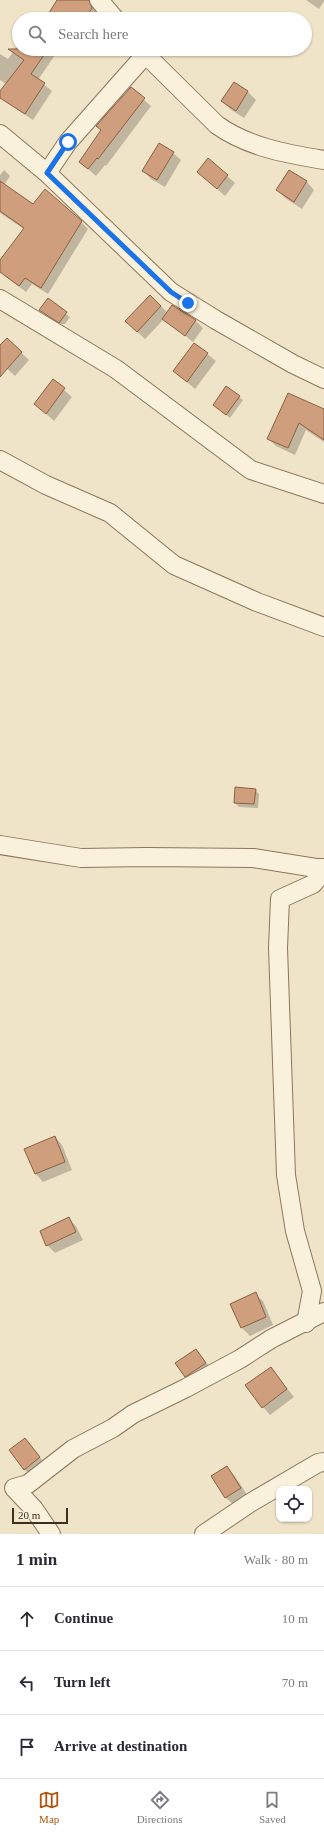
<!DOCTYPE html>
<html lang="en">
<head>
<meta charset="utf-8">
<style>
	:root { --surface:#fff; --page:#f2f2f3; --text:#2b2b33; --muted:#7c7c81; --line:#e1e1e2; --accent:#b45309 }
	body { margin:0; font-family:Georgia,serif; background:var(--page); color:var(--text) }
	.controls { position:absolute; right:12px; bottom:12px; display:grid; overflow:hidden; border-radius:8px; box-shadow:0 1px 3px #0004 }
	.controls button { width:36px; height:36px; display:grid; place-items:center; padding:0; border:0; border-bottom:1px solid var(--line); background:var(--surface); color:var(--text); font:20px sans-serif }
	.scale { position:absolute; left:12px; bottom:10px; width:56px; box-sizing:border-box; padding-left:4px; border:2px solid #3d2e20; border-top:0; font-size:11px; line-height:14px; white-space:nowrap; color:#3d2e20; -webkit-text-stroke:3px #f7eed8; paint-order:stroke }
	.stop { position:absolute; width:12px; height:12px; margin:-9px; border:3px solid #1a73e8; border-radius:50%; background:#fff }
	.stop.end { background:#1a73e8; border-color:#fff; box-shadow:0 1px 4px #0008 }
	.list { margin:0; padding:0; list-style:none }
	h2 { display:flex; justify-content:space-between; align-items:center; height:52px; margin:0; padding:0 16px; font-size:17px }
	h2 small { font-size:13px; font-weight:400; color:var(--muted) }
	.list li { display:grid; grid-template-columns:26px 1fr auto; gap:12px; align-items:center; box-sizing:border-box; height:64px; padding:0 16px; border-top:1px solid var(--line) }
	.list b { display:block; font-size:15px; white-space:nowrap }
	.list em { font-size:13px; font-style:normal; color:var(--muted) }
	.icon { flex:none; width:22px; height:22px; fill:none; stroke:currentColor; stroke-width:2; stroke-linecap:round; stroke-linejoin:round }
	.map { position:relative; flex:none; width:324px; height:1534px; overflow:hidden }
	.search { position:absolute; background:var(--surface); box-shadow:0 1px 3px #0004; left:12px; right:12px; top:12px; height:44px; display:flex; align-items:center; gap:10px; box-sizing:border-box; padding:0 14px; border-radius:22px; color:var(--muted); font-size:15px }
	.sheet { height:244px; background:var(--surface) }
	nav { display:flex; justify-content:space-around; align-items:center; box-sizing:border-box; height:56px; border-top:1px solid var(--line); background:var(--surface); font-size:11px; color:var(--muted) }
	nav a { display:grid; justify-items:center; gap:2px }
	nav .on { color:var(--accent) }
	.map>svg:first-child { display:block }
	.shadow { fill:#0003 }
	.building { fill:#cf9f7d; stroke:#8d5f41 }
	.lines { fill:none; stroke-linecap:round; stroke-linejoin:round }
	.minor-casing { stroke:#8d765c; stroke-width:20 }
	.minor { stroke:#faf1dc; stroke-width:18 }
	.route { stroke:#1a73e8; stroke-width:5 }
</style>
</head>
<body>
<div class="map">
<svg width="324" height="1534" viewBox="0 0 324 1534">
	<rect width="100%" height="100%" fill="#f0e4c8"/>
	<g class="shadow">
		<polygon points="58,0 84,0 96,10 98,15 96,19 46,19"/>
		<polygon points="306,0 324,0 324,1 319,9"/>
		<polygon points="19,44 19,49 59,49 38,80 52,91 33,120 0,98 0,92 6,84 0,80 0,54 8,59"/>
		<polygon points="234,83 248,92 256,100 244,118 230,109 222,101"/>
		<polygon points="131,89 151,106 106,166 105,165 96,176 80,162 102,131 97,126"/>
		<polygon points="173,153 181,160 165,187 151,179 143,171"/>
		<polygon points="4,170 10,176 4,185 33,206 81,222 88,229 48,294 32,284 26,292 0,272 0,261 24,229 0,213 0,175"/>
		<polygon points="198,172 227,176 235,183 225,196"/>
		<polygon points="289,172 307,182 314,190 302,209 285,198 278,190"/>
		<polygon points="48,300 70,317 65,324 61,324 41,310"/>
		<polygon points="161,306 168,313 173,307 196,321 203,328 193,342 164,319 145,339 134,329"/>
		<polygon points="7,339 29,360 15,376 0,362 0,347"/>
		<polygon points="195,344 216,361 195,389 174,371"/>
		<polygon points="54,381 72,397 54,421 35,404"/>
		<polygon points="239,397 243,400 230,418 218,409"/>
		<polygon points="324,410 324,442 306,430 295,455 276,446 269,439"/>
		<polygon points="255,790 259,794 258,808 239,807 235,803"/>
		<polygon points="55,1137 62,1145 72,1170 43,1182 36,1174 25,1150"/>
		<polygon points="69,1219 76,1226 83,1240 55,1253 47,1245"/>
		<polygon points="255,1294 263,1301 273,1325 250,1336 242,1328 231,1304"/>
		<polygon points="196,1350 213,1371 193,1384 186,1376"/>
		<polygon points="271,1368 294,1397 270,1415 263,1407"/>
		<polygon points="25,1439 47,1466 32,1477 24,1469"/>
		<polygon points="226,1467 234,1475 248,1496 234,1505 226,1498 212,1476"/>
	</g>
	<g class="building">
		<polygon points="57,0 89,0 92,8 85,19 45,19"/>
		<polygon points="8,49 48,49 31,74 45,83 25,114 0,98 0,91 24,60"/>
		<polygon points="234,82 248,91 236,111 221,101"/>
		<polygon points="131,87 145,98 98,159 97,158 88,169 79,162 101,130 96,126"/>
		<polygon points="159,143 174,152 157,180 142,171"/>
		<polygon points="208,158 228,175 217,189 197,172"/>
		<polygon points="289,170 307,181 294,202 276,190"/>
		<polygon points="0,181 33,204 45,189 82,221 41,288 25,278 19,286 0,272 0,260 24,228 0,211"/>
		<polygon points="150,295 161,306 137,332 125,321"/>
		<polygon points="48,298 67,312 59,323 39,310"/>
		<polygon points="172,305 196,320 185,336 162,319"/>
		<polygon points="7,338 22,352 0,377 0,345"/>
		<polygon points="194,343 208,353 187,382 173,371"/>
		<polygon points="53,379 65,388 46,414 34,404"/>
		<polygon points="226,386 240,396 226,415 213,405"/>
		<polygon points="288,393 324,409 324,440 299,423 288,448 267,439"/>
		<polygon points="235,787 256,789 254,804 234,803"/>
		<polygon points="55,1136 65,1162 35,1174 24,1149"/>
		<polygon points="69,1217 76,1232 46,1246 40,1231"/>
		<polygon points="256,1292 266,1317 241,1328 230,1304"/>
		<polygon points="196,1349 206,1363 185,1377 175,1363"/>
		<polygon points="271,1367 287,1389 262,1408 245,1385"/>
		<polygon points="25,1438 40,1457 24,1470 9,1450"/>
		<polygon points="227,1466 241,1488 225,1498 211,1476"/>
	</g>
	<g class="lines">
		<defs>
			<g id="minor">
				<polyline points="99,0 115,19"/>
				<path d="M 140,49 L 217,125 C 248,147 287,154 324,160"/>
				<polyline points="0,134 47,173 68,142 145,55"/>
				<polyline points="47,173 171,292 216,320 293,364 324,379"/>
				<polyline points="0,299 116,369 251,470 324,494"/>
				<polyline points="0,460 46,485 110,513 174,565 257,602 324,627"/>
				<polyline points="0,845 81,858 146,857 253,858 316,868 324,868"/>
				<polyline points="306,1323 312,1291 295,1231 286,1175 278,948 280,899 313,884 324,871"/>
				<polyline points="51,1534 34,1509 14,1488 28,1484 73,1449 113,1428 133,1414 186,1388 240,1359 271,1339 324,1312"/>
				<polyline points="204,1534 250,1503 318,1463 324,1462"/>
			</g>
		</defs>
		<use href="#minor" class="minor-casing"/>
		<use href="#minor" class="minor"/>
	</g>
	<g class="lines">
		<polyline class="route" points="68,142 47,173 171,292 188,303"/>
	</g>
</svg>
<div class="controls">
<button><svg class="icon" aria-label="locate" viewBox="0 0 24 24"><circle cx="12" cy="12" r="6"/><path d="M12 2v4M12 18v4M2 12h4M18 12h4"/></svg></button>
</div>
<div class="scale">20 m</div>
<div class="stop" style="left:68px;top:142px"></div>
<div class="stop end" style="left:188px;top:303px"></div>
<div class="search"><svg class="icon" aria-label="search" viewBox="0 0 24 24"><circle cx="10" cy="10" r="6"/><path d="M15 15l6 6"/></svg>Search here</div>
</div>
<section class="sheet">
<h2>1 min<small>Walk · 80 m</small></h2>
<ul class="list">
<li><svg class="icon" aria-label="ahead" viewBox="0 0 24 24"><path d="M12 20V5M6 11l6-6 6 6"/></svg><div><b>Continue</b></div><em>10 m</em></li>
<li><svg class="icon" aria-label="left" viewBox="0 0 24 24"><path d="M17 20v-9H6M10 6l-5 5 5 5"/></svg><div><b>Turn left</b></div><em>70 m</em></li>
<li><svg class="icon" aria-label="arrive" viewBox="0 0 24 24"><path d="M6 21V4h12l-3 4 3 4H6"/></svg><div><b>Arrive at destination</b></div></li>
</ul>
</section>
<nav>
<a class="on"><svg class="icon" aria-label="map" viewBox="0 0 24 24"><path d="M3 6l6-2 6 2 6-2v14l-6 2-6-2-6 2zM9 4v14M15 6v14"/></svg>Map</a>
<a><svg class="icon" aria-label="directions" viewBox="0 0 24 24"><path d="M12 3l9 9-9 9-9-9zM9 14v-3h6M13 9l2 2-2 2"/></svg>Directions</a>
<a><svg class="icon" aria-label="saved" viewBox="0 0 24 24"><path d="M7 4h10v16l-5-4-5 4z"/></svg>Saved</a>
</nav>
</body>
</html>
